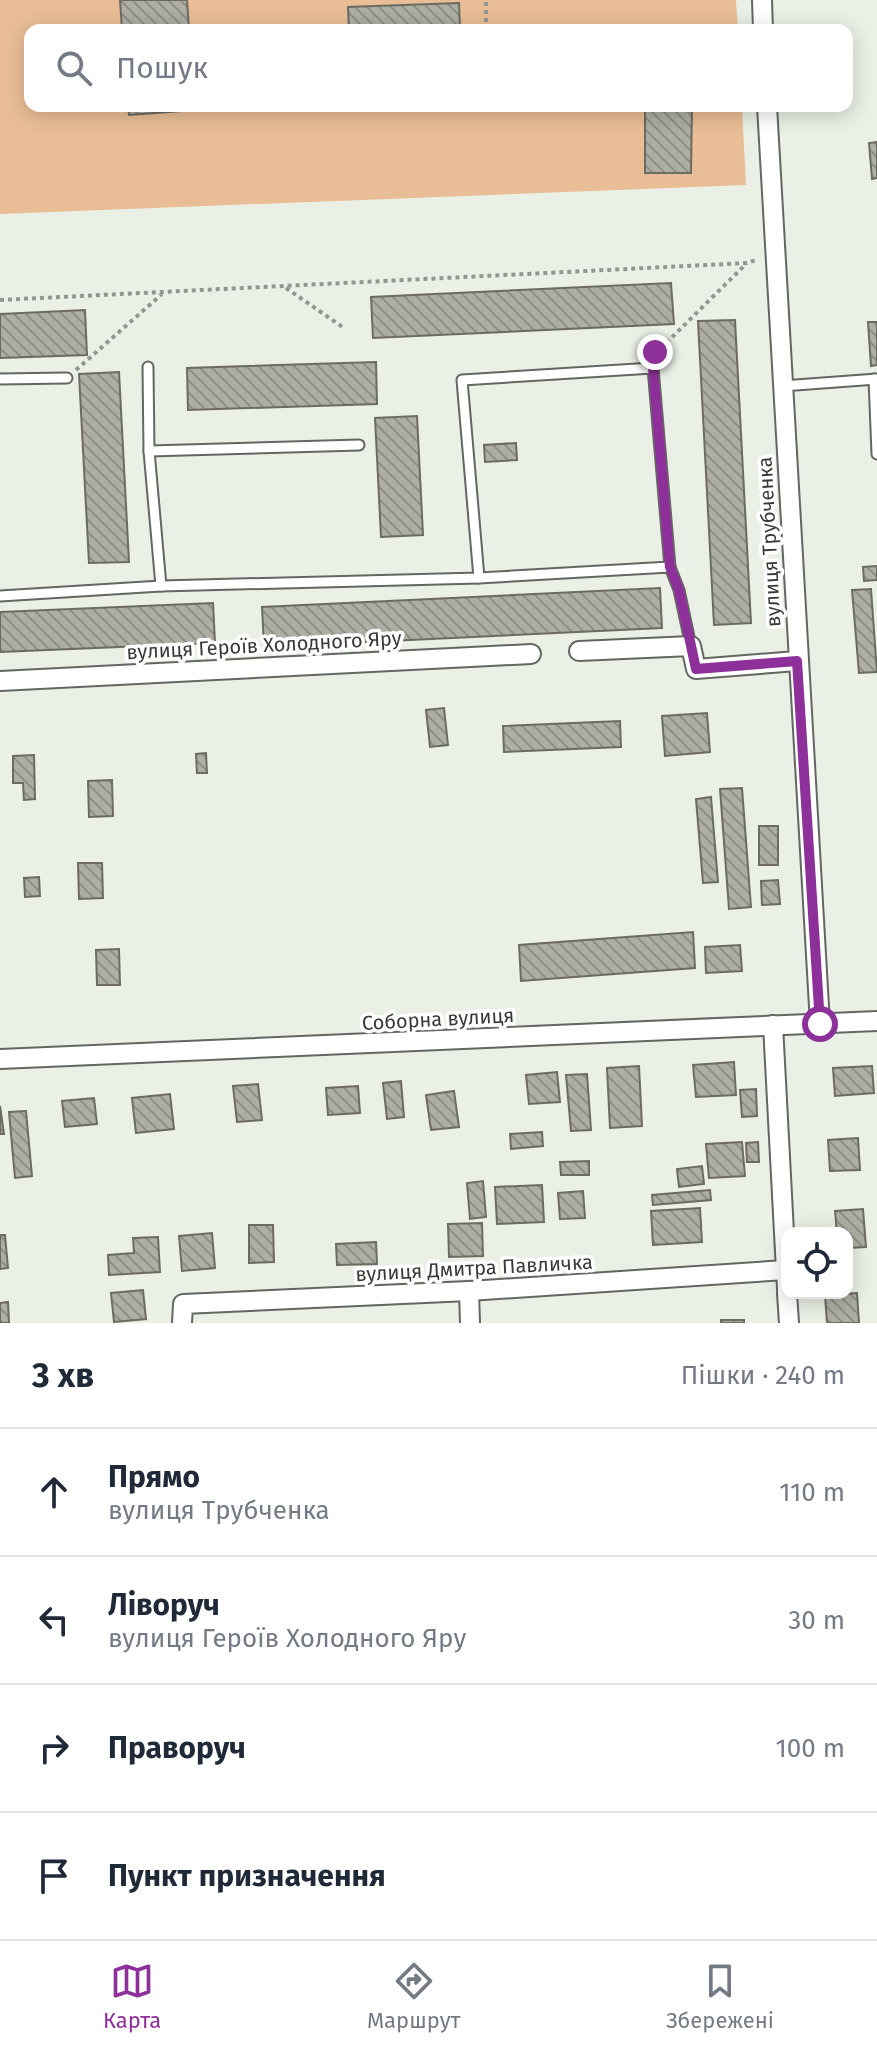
<!DOCTYPE html>
<html lang="uk">
<head>
<meta charset="utf-8">
<style>
	:root { --surface:#fff; --page:#f2f2f3; --text:#1f2937; --muted:#747a83; --line:#e0e1e3; --accent:#8e3099 }
	body { margin:0; font-family:"Fira Sans",sans-serif; background:var(--page); color:var(--text) }
	.controls { position:absolute; right:24px; bottom:24px; display:grid; overflow:hidden; border-radius:16px; box-shadow:0 4px 20px #0003 }
	.controls button { width:72px; height:72px; display:grid; place-items:center; padding:0; border:0; border-bottom:2px solid var(--line); background:var(--surface); color:var(--text); font:40px sans-serif }
	.stop { position:absolute; width:24px; height:24px; margin:-18px; border:6px solid #8e3099; border-radius:50%; background:#fff }
	.stop.end { background:#8e3099; border-color:#fff; box-shadow:0 2px 8px #0008 }
	.list { margin:0; padding:0; list-style:none }
	h2 { display:flex; justify-content:space-between; align-items:center; height:104px; margin:0; padding:0 32px; font-size:34px }
	h2 small { font-size:26px; font-weight:400; color:var(--muted) }
	.list li { display:grid; grid-template-columns:52px 1fr auto; gap:24px; align-items:center; box-sizing:border-box; height:128px; padding:0 32px; border-top:2px solid var(--line) }
	.list b { display:block; font-size:30px; white-space:nowrap }
	.list p { margin:0; font-size:26px; white-space:nowrap; color:var(--muted) }
	.list em { font-size:26px; font-style:normal; color:var(--muted) }
	.icon { flex:none; width:44px; height:44px; fill:none; stroke:currentColor; stroke-width:2; stroke-linecap:round; stroke-linejoin:round }
	.map { position:relative; flex:none; width:877px; height:1323px; overflow:hidden }
	.search { position:absolute; background:var(--surface); box-shadow:0 4px 20px #0003; left:24px; right:24px; top:24px; height:88px; display:flex; align-items:center; gap:20px; box-sizing:border-box; padding:0 28px; border-radius:16px; color:var(--muted); font-size:30px }
	.sheet { height:616px; background:var(--surface) }
	nav { display:flex; justify-content:space-around; align-items:center; box-sizing:border-box; height:112px; border-top:2px solid var(--line); background:var(--surface); font-size:22px; color:var(--muted) }
	nav a { display:grid; justify-items:center; gap:4px }
	nav .on { color:var(--accent) }
	.map>svg:first-child { display:block }
	.park { fill:#e9be96 }
	.building { fill:url(#building-back-hatch); stroke:#6c6b62; stroke-width:2 }
	.lines { fill:none; stroke-linecap:round; stroke-linejoin:round }
	.service-casing { stroke:#62675f; stroke-width:13 }
	.minor-casing { stroke:#62675f; stroke-width:22 }
	.path { stroke:#929690; stroke-width:4; stroke-dasharray:4 4; stroke-linecap:butt }
	.service { stroke:#fff; stroke-width:9 }
	.minor { stroke:#fff; stroke-width:18 }
	.route { stroke:#8e3099; stroke-width:10 }
	.labels { text-anchor:middle; stroke-width:7; stroke-linejoin:round; paint-order:stroke }
	.street-label { font-size:20px; fill:#383a37; stroke:#fff }
</style>
</head>
<body>
<div class="map">
<svg width="877" height="1323" viewBox="0 0 877 1323">
	<defs>
		<pattern id="building-back-hatch" width="6" height="6" patternUnits="userSpaceOnUse" patternTransform="scale(2)"><rect width="6" height="6" fill="#afaea4"/><path d="M-1 5l2 2M0 0l6 6M5-1l2 2" fill="none" stroke="#8f8f86"/></pattern>
	</defs>
	<rect width="100%" height="100%" fill="#eaf0e6"/>
	<polygon class="park" points="0,0 736,0 738,30 30,30 30,106 742,106 746,185 0,214"/>
	<g class="building">
		<polygon points="120,0 187,0 189,30 122,30"/>
		<polygon points="459,3 460,30 349,30 348,7"/>
		<polygon points="128,106 195,106 195,110 129,115"/>
		<polygon points="645,106 692,106 691,173 645,173"/>
		<polygon points="877,142 877,178 872,179 869,143"/>
		<polygon points="671,283 674,324 373,338 371,297"/>
		<polygon points="85,310 87,355 0,358 0,314"/>
		<polygon points="735,320 751,623 714,625 698,321"/>
		<polygon points="868,322 877,322 877,365 871,366"/>
		<polygon points="376,362 377,404 188,410 187,368"/>
		<polygon points="119,372 129,562 89,563 79,374"/>
		<polygon points="417,416 423,535 381,537 375,418"/>
		<polygon points="516,443 517,460 485,462 484,445"/>
		<polygon points="877,566 877,580 864,581 863,567"/>
		<polygon points="660,588 662,628 264,647 262,607"/>
		<polygon points="871,589 877,672 859,673 852,590"/>
		<polygon points="213,603 215,643 0,652 0,612"/>
		<polygon points="444,708 448,745 430,747 426,710"/>
		<polygon points="707,713 710,752 665,756 662,716"/>
		<polygon points="620,721 621,747 504,752 503,726"/>
		<polygon points="206,753 207,773 197,773 196,754"/>
		<polygon points="34,755 35,799 24,800 23,783 13,783 13,756"/>
		<polygon points="112,780 113,816 89,817 88,781"/>
		<polygon points="742,788 751,907 729,909 720,789"/>
		<polygon points="711,797 718,882 703,883 696,799"/>
		<rect x="759" y="826" width="19" height="39"/>
		<polygon points="78,863 102,863 103,898 79,899"/>
		<polygon points="39,877 40,896 25,897 24,878"/>
		<polygon points="778,880 780,904 762,905 761,881"/>
		<polygon points="693,932 695,968 521,981 519,945"/>
		<polygon points="740,945 742,971 706,973 705,947"/>
		<polygon points="119,949 120,985 97,985 96,950"/>
		<polygon points="734,1062 736,1095 696,1097 693,1065"/>
		<polygon points="639,1066 642,1126 610,1128 607,1068"/>
		<polygon points="872,1066 874,1093 835,1096 833,1068"/>
		<polygon points="557,1072 560,1102 529,1104 526,1075"/>
		<polygon points="587,1074 591,1130 571,1131 566,1075"/>
		<polygon points="401,1081 404,1117 387,1119 383,1083"/>
		<polygon points="258,1084 262,1120 237,1122 233,1086"/>
		<polygon points="358,1086 360,1113 328,1115 326,1088"/>
		<polygon points="756,1089 757,1116 742,1117 740,1090"/>
		<polygon points="454,1091 459,1127 431,1130 426,1095"/>
		<polygon points="170,1094 174,1129 136,1133 132,1098"/>
		<polygon points="94,1098 97,1124 65,1127 62,1101"/>
		<polygon points="0,1106 4,1134 0,1134"/>
		<polygon points="26,1111 32,1176 15,1178 9,1112"/>
		<polygon points="542,1132 543,1146 511,1149 510,1134"/>
		<polygon points="858,1138 860,1170 830,1171 828,1140"/>
		<polygon points="742,1142 745,1176 709,1178 706,1144"/>
		<polygon points="758,1142 759,1162 747,1162 746,1143"/>
		<polygon points="589,1161 589,1175 561,1175 560,1162"/>
		<polygon points="702,1166 704,1184 679,1187 677,1169"/>
		<polygon points="483,1181 486,1217 470,1219 467,1183"/>
		<polygon points="542,1185 544,1222 497,1224 495,1187"/>
		<polygon points="710,1190 711,1200 653,1205 652,1195"/>
		<polygon points="583,1191 585,1218 560,1219 558,1193"/>
		<polygon points="700,1208 702,1242 653,1245 651,1211"/>
		<polygon points="863,1209 866,1247 847,1248 847,1233 837,1233 835,1211"/>
		<polygon points="482,1223 483,1256 449,1257 448,1224"/>
		<polygon points="249,1225 273,1225 274,1262 249,1263"/>
		<polygon points="212,1233 215,1268 182,1271 179,1236"/>
		<polygon points="0,1235 5,1235 8,1268 0,1269"/>
		<polygon points="158,1237 160,1272 109,1275 108,1255 134,1253 133,1238"/>
		<polygon points="376,1242 377,1264 337,1265 336,1244"/>
		<polygon points="143,1290 146,1319 114,1322 111,1293"/>
		<polygon points="857,1293 859,1323 827,1323 825,1295"/>
		<polygon points="8,1302 9,1323 0,1323 0,1303"/>
		<rect x="721" y="1320" width="23" height="3"/>
	</g>
	<g class="lines">
		<defs>
			<g id="service">
				<polyline points="148,367 149,451 161,586"/>
				<polyline points="0,379 67,378"/>
				<polyline points="874,379 877,454"/>
				<polyline points="782,386 877,379"/>
				<polyline points="149,451 359,445"/>
				<polyline points="479,578 462,380 653,368 670,567"/>
				<polyline points="0,596 161,586 479,578 670,567 679,590 691,646"/>
			</g>
			<g id="minor">
				<polyline points="762,0 763,30"/>
				<polyline points="767,106 820,1024"/>
				<polyline points="579,651 691,646 696,669 797,661"/>
				<polyline points="0,681 531,654"/>
				<polyline points="773,1025 787,1289"/>
				<polyline points="0,1059 877,1021"/>
				<polyline points="469,1291 470,1323"/>
				<polyline points="787,1293 789,1323"/>
				<polyline points="182,1323 183,1304 469,1291 786,1270"/>
			</g>
		</defs>
		<use href="#service" class="service-casing"/>
		<use href="#minor" class="minor-casing"/>
		<g class="path">
			<polyline points="486,30 486,0"/>
			<polyline points="286,288 344,328"/>
			<polyline points="0,300 747,263 756,260"/>
			<polyline points="655,354 745,265"/>
			<polyline points="76,370 162,294"/>
		</g>
		<use href="#service" class="service"/>
		<use href="#minor" class="minor"/>
	</g>
	<g class="lines">
		<polyline class="route" points="655,352 653,368 670,567 679,590 696,669 797,661 820,1024"/>
	</g>
	<g class="labels">
		<g class="street-label">
			<text transform="translate(769 542) rotate(-93)" y="7">вулиця Трубченка</text>
			<text transform="translate(264 645) rotate(-3)" y="7">вулиця Героїв Холодного Яру</text>
			<text transform="translate(438 1019) rotate(-3)" y="7">Соборна вулиця</text>
			<text transform="translate(474 1268) rotate(-3)" y="7">вулиця Дмитра Павличка</text>
		</g>
	</g>
</svg>
<div class="controls">
<button><svg class="icon" aria-label="locate" viewBox="0 0 24 24"><circle cx="12" cy="12" r="6"/><path d="M12 2v4M12 18v4M2 12h4M18 12h4"/></svg></button>
</div>
<div class="stop" style="left:820px;top:1024px"></div>
<div class="stop end" style="left:655px;top:352px"></div>
<div class="search"><svg class="icon" aria-label="search" viewBox="0 0 24 24"><circle cx="10" cy="10" r="6"/><path d="M15 15l6 6"/></svg>Пошук</div>
</div>
<section class="sheet">
<h2>3 хв<small>Пішки · 240 m</small></h2>
<ul class="list">
<li><svg class="icon" aria-label="ahead" viewBox="0 0 24 24"><path d="M12 20V5M6 11l6-6 6 6"/></svg><div><b>Прямо</b><p>вулиця Трубченка</p></div><em>110 m</em></li>
<li><svg class="icon" aria-label="left" viewBox="0 0 24 24"><path d="M17 20v-9H6M10 6l-5 5 5 5"/></svg><div><b>Ліворуч</b><p>вулиця Героїв Холодного Яру</p></div><em>30 m</em></li>
<li><svg class="icon" aria-label="right" viewBox="0 0 24 24"><path d="M7 20v-9h11M14 6l5 5-5 5"/></svg><div><b>Праворуч</b></div><em>100 m</em></li>
<li><svg class="icon" aria-label="arrive" viewBox="0 0 24 24"><path d="M6 21V4h12l-3 4 3 4H6"/></svg><div><b>Пункт призначення</b></div></li>
</ul>
</section>
<nav>
<a class="on"><svg class="icon" aria-label="map" viewBox="0 0 24 24"><path d="M3 6l6-2 6 2 6-2v14l-6 2-6-2-6 2zM9 4v14M15 6v14"/></svg>Карта</a>
<a><svg class="icon" aria-label="directions" viewBox="0 0 24 24"><path d="M12 3l9 9-9 9-9-9zM9 14v-3h6M13 9l2 2-2 2"/></svg>Маршрут</a>
<a><svg class="icon" aria-label="saved" viewBox="0 0 24 24"><path d="M7 4h10v16l-5-4-5 4z"/></svg>Збережені</a>
</nav>
</body>
</html>
